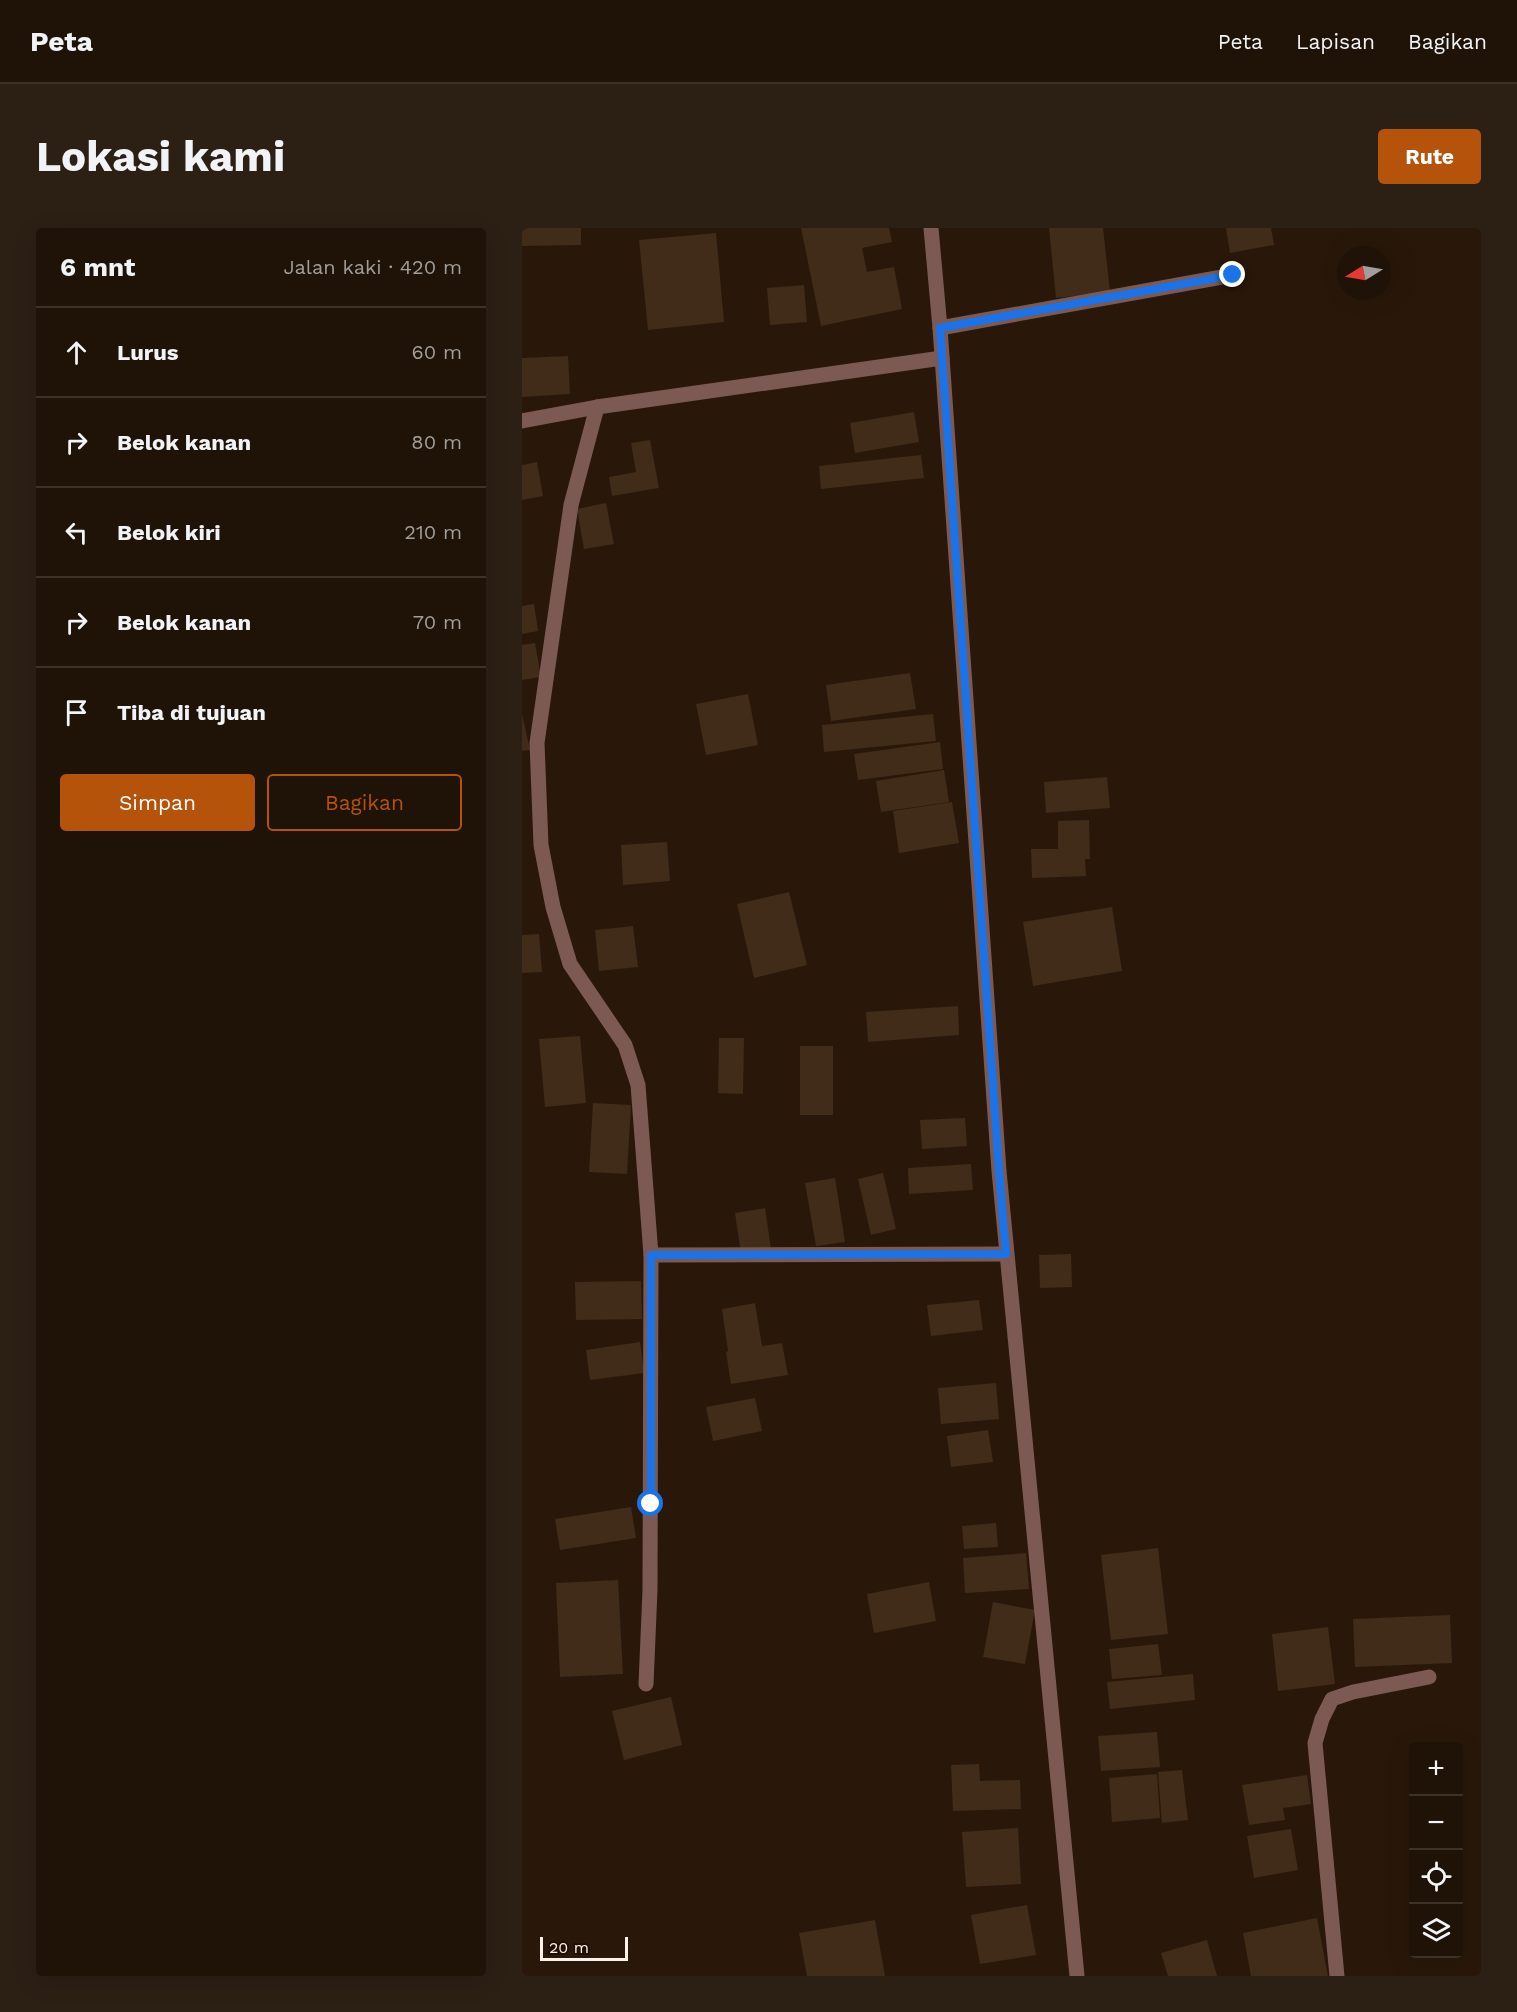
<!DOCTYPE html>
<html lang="id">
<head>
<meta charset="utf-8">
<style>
	:root { --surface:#1f1207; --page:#2c2015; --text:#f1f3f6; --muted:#a19e9b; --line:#3c3228; --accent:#b45309 }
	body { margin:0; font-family:"Work Sans",sans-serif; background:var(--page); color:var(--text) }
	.controls { position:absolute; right:18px; bottom:18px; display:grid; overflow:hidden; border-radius:6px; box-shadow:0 6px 24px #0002 }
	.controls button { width:54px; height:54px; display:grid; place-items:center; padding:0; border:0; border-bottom:2px solid var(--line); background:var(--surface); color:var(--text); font:30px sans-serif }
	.compass { position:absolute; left:815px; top:18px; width:54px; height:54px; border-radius:50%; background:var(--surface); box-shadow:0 6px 24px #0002; rotate:259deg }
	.scale { position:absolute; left:18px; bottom:15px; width:88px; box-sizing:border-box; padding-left:6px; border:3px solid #fef1e8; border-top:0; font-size:16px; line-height:21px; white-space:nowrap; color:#fef1e8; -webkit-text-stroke:4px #1f0e02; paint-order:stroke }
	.stop { position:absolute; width:18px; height:18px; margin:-14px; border:4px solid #1a73e8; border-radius:50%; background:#fff }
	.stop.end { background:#1a73e8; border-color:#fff; box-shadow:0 2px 6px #0008 }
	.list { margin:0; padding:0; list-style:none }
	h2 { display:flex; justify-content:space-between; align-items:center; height:78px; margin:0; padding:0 24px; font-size:26px }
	h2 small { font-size:20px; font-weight:400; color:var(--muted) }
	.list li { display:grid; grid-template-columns:39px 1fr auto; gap:18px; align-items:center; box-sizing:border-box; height:90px; padding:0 24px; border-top:2px solid var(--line) }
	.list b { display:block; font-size:22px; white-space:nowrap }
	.list em { font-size:20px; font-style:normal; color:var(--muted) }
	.actions { display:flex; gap:12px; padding:18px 24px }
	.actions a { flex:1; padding:14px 0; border:2px solid var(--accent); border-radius:6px; text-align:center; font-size:21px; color:var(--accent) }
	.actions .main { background:var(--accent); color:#fff }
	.icon { flex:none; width:33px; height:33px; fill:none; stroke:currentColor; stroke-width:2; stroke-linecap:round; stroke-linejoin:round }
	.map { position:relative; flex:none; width:959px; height:1748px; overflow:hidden; border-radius:6px }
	header { display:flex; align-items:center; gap:36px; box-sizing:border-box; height:84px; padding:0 30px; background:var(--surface); border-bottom:2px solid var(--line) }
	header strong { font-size:28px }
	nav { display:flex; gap:33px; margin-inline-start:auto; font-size:21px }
	.intro { display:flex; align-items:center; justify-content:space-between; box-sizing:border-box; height:144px; padding:0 36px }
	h1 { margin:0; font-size:42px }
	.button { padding:15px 27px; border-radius:6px; background:var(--accent); color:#fff; font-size:21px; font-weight:700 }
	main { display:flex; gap:36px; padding:0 36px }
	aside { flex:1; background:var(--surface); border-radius:6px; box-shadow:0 6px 24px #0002 }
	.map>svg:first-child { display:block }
	.building { fill:#412b19 }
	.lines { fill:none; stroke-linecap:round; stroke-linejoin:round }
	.minor { stroke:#7c5a53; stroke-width:15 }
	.route { stroke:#1a73e8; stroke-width:8 }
</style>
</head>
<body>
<header>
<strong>Peta</strong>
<nav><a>Peta</a><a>Lapisan</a><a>Bagikan</a></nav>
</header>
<div class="intro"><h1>Lokasi kami</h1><a class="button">Rute</a></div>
<main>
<aside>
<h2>6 mnt<small>Jalan kaki · 420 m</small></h2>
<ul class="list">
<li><svg class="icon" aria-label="ahead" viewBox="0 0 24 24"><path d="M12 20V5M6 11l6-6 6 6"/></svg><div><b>Lurus</b></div><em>60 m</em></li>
<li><svg class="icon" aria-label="right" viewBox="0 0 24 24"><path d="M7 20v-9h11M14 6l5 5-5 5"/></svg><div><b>Belok kanan</b></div><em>80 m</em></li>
<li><svg class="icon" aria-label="left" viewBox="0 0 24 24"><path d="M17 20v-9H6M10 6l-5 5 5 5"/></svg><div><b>Belok kiri</b></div><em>210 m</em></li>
<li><svg class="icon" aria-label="right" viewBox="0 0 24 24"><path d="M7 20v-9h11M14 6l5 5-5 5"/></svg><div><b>Belok kanan</b></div><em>70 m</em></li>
<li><svg class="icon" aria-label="arrive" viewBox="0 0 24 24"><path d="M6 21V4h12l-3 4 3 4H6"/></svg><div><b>Tiba di tujuan</b></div></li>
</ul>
<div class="actions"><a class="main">Simpan</a><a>Bagikan</a></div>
</aside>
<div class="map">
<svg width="959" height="1748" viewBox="0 0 959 1748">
	<rect width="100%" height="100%" fill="#291809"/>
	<g class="building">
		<polygon points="0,0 59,0 59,17 0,18"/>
		<polygon points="279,0 367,0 370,14 340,20 345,44 372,39 380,81 299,98"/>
		<polygon points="527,0 581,0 588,64 534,70"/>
		<polygon points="704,0 749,0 752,17 708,25"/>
		<polygon points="194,5 202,94 126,102 117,12"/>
		<polygon points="282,57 285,94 248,97 245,60"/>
		<polygon points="46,128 48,166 0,169 0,130"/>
		<polygon points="392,184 397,214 333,225 328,195"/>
		<polygon points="128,212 137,260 90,268 87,249 114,244 109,215"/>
		<polygon points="399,227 402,250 299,261 297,238"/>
		<polygon points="15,234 21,268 0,272 0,237"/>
		<polygon points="84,275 92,316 62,321 55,281"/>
		<polygon points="12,376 16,403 0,406 0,378"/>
		<polygon points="13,415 19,449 0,452 0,417"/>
		<polygon points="388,445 394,481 309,493 304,457"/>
		<polygon points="226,466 236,517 184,527 174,476"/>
		<polygon points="0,486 8,522 0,523"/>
		<polygon points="411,486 414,513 302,524 300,497"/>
		<polygon points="418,514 421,541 336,552 332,526"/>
		<polygon points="422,542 427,574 359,584 354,553"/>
		<polygon points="585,549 588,580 524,585 522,554"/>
		<polygon points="430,574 437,615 377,625 371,583"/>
		<polygon points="567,592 568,631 563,631 564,648 510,650 509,621 536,621 536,593"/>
		<polygon points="145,614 148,653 101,657 99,617"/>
		<polygon points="267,664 285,737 232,750 215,676"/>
		<polygon points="590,679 600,743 511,758 501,694"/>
		<polygon points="111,698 116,739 77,743 73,702"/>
		<polygon points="17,706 20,744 0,745 0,707"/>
		<polygon points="436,778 437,807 346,814 344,784"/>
		<polygon points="58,808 64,875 23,879 17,811"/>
		<polygon points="197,810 222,810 221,866 196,865"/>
		<rect x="278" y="818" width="33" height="69"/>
		<polygon points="71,875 109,877 105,946 67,944"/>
		<polygon points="443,890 445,918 400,921 398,892"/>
		<polygon points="449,936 451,962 387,966 386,940"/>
		<polygon points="361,945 374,1001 349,1007 336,951"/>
		<polygon points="313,950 323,1014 294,1018 283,955"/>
		<polygon points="243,980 249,1021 219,1025 213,985"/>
		<polygon points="549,1026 550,1059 518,1060 517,1027"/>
		<polygon points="119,1053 120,1091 54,1092 53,1054"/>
		<polygon points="457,1072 461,1102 409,1108 405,1077"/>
		<polygon points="233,1075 240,1118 260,1115 266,1147 209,1156 204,1124 206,1123 200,1081"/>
		<polygon points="118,1114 122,1145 68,1152 64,1122"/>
		<polygon points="474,1155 477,1191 419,1196 416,1160"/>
		<polygon points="233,1170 240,1203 191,1213 184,1179"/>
		<polygon points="466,1202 471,1234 429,1239 425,1208"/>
		<polygon points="109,1279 114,1310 38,1322 33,1291"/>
		<polygon points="474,1295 476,1319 442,1321 440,1298"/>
		<polygon points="636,1320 646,1406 589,1412 579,1327"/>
		<polygon points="504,1325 507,1361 443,1365 441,1330"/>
		<polygon points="96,1352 101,1446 38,1449 34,1355"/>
		<polygon points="407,1354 414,1393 352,1405 345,1366"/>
		<polygon points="471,1374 513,1382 503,1436 461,1429"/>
		<polygon points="928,1387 930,1435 833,1439 831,1391"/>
		<polygon points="806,1399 813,1456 756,1463 750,1406"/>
		<polygon points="636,1416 640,1447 590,1451 587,1421"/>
		<polygon points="671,1446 673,1472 588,1481 585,1454"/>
		<polygon points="149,1469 160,1517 102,1532 90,1483"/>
		<polygon points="635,1504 638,1539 579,1543 576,1508"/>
		<polygon points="457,1536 458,1553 498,1552 499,1581 431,1583 429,1537"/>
		<polygon points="660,1542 666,1592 640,1595 636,1544"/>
		<polygon points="635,1546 638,1590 590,1594 587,1550"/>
		<polygon points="785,1547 789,1576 761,1580 763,1592 727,1597 720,1557"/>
		<polygon points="496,1600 499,1656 444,1659 440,1604"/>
		<polygon points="769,1601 776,1642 732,1650 725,1608"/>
		<polygon points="505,1677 514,1727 458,1736 449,1687"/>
		<polygon points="795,1690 806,1748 729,1748 721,1705"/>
		<polygon points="353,1692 363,1748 285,1748 277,1705"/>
		<polygon points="685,1712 695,1748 646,1748 639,1725"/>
	</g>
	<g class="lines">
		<g class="minor">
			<polyline points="409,0 418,100 477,943 555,1748"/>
			<polyline points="418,100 711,47"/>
			<polyline points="75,179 49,277 15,515 19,617 31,679 48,736 103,817 116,857 129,1027"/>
			<polyline points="0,193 75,179 420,130"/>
			<polyline points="124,1456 128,1362 129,1027 484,1026"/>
			<polyline points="815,1748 793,1515 800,1491 810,1471 831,1464 907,1449"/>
		</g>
	</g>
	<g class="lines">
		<polyline class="route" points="129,1276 129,1027 484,1026 477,943 418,100 711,47"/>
	</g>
</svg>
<div class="controls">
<button>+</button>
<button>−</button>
<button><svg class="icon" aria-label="locate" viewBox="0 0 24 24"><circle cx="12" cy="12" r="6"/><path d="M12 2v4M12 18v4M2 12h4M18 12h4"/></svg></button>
<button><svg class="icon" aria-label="layers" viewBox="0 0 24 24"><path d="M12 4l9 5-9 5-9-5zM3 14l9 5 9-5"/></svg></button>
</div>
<svg class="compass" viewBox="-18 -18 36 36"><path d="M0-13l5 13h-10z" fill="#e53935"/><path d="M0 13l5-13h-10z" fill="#a19e9b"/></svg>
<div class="scale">20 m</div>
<div class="stop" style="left:129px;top:1276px"></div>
<div class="stop end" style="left:711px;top:47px"></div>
</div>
</main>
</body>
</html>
